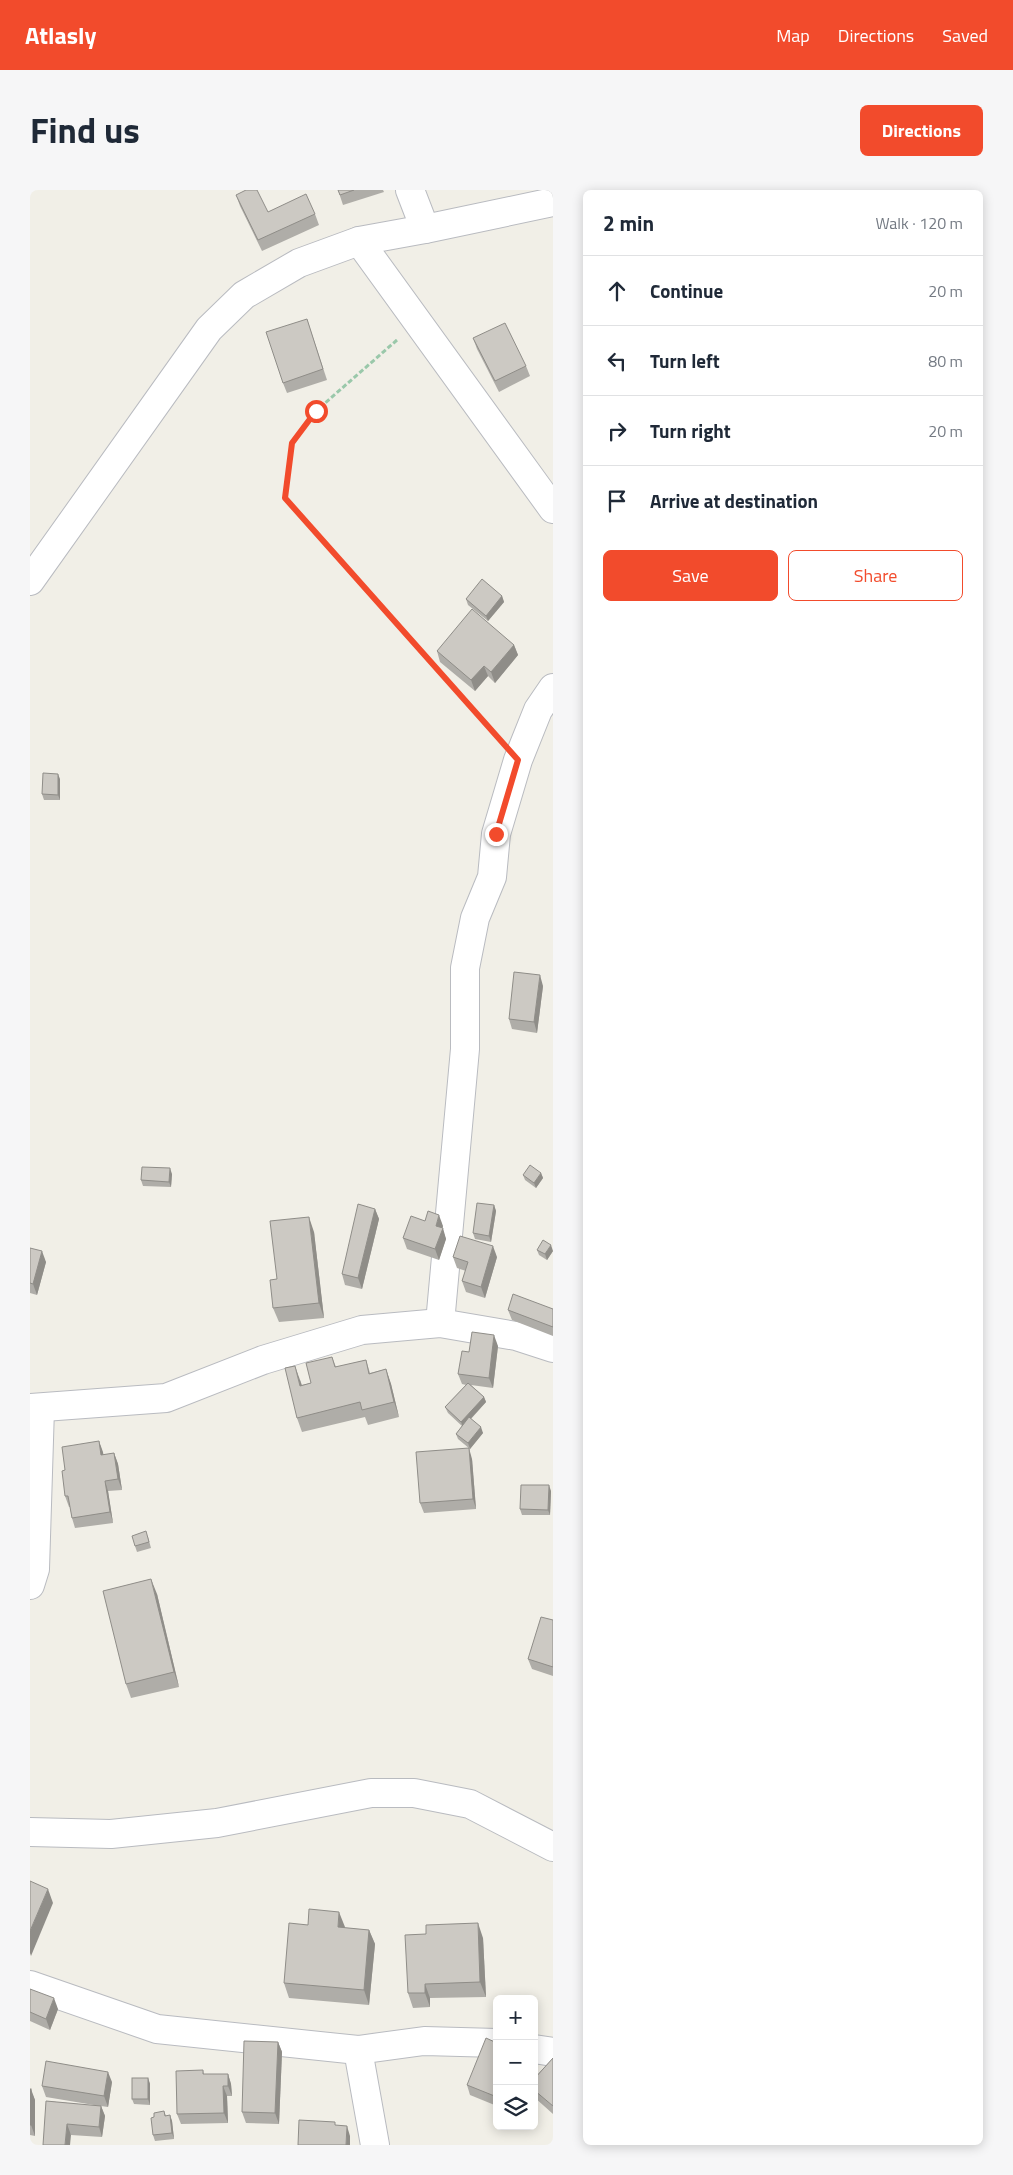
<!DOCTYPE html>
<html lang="en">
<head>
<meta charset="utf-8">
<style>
	:root { --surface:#fff; --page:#f6f6f7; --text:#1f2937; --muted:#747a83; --line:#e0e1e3; --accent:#f24b2c }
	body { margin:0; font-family:"Titillium Web",sans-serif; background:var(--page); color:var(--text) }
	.controls { position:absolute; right:15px; bottom:15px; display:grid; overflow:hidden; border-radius:8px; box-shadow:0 2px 12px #0003 }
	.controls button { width:45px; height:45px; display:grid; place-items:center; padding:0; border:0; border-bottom:1px solid var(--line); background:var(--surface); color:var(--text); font:25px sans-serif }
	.stop { position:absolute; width:15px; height:15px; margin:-11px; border:4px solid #f24b2c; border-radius:50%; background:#fff }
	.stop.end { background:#f24b2c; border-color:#fff; box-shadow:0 1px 5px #0008 }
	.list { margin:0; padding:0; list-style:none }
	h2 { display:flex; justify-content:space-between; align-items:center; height:65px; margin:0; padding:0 20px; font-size:21px }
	h2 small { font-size:16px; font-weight:400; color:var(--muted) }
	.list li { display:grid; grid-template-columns:32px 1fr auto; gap:15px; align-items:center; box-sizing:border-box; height:70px; padding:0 20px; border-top:1px solid var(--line) }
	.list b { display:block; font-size:19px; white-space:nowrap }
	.list em { font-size:16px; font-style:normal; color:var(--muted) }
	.actions { display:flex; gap:10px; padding:15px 20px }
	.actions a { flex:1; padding:11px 0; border:1px solid var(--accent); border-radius:8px; text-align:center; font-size:18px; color:var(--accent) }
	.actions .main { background:var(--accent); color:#fff }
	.icon { flex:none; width:28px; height:28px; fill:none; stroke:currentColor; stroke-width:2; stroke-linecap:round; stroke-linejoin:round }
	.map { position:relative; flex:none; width:523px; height:1955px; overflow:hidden; border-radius:8px }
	header { display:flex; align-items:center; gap:30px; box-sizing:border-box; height:70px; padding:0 25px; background:var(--accent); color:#fff }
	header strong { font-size:24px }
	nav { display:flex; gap:28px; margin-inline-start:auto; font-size:18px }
	.intro { display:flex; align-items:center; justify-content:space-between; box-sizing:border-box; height:120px; padding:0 30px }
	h1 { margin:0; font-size:35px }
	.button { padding:12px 22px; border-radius:8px; background:var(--accent); color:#fff; font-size:18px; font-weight:700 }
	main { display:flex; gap:30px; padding:0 30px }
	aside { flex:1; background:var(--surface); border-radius:8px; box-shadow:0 2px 12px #0003 }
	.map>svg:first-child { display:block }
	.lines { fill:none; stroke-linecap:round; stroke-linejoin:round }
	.minor-casing { stroke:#b9bbc0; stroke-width:30 }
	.path { stroke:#9ac8aa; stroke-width:3; stroke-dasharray:5 2.5; stroke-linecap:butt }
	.minor { stroke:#fff; stroke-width:28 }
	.wall { fill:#afada8 }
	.shaded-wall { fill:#8f8d88 }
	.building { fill:#ccc9c3; stroke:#8f8d88 }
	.route { stroke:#f24b2c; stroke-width:6 }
</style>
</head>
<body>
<header>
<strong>Atlasly</strong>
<nav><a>Map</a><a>Directions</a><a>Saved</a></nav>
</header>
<div class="intro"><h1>Find us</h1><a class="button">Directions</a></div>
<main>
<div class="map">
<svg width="523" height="1955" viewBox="0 0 523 1955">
	<rect width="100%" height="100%" fill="#f1efe7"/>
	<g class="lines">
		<defs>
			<g id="minor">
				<polyline points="380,0 395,39"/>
				<polyline points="329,51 523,319"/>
				<polyline points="0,391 179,139 214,105 269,73 329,51 395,39 523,12"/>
				<polyline points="410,1133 435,859 435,778 445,728 462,687 466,644 488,570 508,520 523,498"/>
				<polyline points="0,1218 136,1208 233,1170 332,1140 410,1133 486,1146 523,1158"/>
				<polyline points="0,1395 5,1379 10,1218"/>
				<polyline points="0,1642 81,1644 187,1633 341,1603 384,1603 440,1614 523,1657"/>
				<polyline points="0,1795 127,1839 328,1860 394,1851 467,1853"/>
				<polyline points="504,1859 523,1862"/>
				<polyline points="328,1860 345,1955"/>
			</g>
		</defs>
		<use href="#minor" class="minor-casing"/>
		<polyline class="path" points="367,150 286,221 262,253 255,307 468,548"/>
		<use href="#minor" class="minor"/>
	</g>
	<g class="wall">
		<polygon points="308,0 353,0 354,2 313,15"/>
		<polygon points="206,5 238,22 285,24 289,35 232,61 210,16"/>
		<polygon points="277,129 297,190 257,203 253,193"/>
		<polygon points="443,148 496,176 500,186 469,202 447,159"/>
		<polygon points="472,406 474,412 458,431 438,415 436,409"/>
		<polygon points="484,455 488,465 465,493 458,486 445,501 410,472 407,461"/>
		<polygon points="30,589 30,610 14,610 12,604"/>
		<polygon points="513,796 507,843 482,839 479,829"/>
		<polygon points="511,983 513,988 506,998 495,990 493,985"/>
		<polygon points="142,984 141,997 113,996 111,990"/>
		<polygon points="464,1015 466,1021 461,1052 445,1049 443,1043"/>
		<polygon points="345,1019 349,1029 332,1099 315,1095 312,1084"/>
		<polygon points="395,1031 413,1036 412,1038 416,1049 409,1070 377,1059 373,1048"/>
		<polygon points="284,1042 294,1128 249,1132 243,1118"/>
		<polygon points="0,1058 16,1072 7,1105 0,1103"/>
		<polygon points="507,1060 523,1061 517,1070 509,1065"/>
		<polygon points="423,1067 467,1067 455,1108 436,1102 432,1091 436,1081 427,1078"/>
		<polygon points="523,1119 523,1146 482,1130 478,1120"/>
		<polygon points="468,1156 463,1198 441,1195 454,1207 456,1212 441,1229 453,1243 440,1259 428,1249 426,1244 432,1236 418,1223 415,1217 436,1195 432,1194 428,1184 439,1162"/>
		<polygon points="302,1167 306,1177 336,1170 340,1183 356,1179 361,1194 369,1227 338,1235 335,1227 272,1242 267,1228 270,1190 272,1195 281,1193"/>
		<polygon points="69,1251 73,1265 84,1263 88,1274 92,1300 78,1301 83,1333 45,1338 42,1328 40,1317 39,1317 35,1306 35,1280"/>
		<polygon points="442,1269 446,1319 394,1323 390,1313"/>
		<polygon points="521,1301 520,1325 492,1325 490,1319"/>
		<polygon points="118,1347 121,1358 107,1362 105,1356"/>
		<polygon points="127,1404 149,1497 101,1508 96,1494"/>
		<polygon points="523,1430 523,1486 502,1479 498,1469"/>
		<polygon points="278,1735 315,1737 315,1738 339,1740 345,1754 339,1815 259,1808 254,1793"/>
		<polygon points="453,1748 456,1807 400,1808 400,1817 383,1818 378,1803"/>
		<polygon points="0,1799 28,1819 20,1840 0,1831"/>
		<polygon points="248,1852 252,1862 249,1934 216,1933 212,1922"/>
		<polygon points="467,1853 467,1916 440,1905 437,1895"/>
		<polygon points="523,1868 523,1924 504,1907 504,1889"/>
		<polygon points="173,1880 174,1884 198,1884 201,1894 202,1906 197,1906 198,1933 151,1934 147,1924"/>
		<polygon points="118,1888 120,1894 120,1915 104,1914 102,1909"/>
		<polygon points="82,1892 78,1917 71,1916 75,1926 72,1947 41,1945 16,1911 70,1916 16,1907 12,1896"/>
		<polygon points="0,1899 5,1910 5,1946 0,1945"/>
		<polygon points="134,1921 136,1926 140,1925 142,1931 144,1949 125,1951 123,1945 124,1927"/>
	</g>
	<g class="shaded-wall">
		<polygon points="472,406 474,412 458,431 456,426"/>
		<polygon points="484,455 488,465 465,493 461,482"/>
		<polygon points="454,476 458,486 445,501 441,490"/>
		<polygon points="28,584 30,589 30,610 28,605"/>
		<polygon points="510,785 513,796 507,843 504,832"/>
		<polygon points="140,978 142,984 141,997 139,992"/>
		<polygon points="511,983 513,988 506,998 504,993"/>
		<polygon points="464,1015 466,1021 461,1052 459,1046"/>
		<polygon points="345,1019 349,1029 332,1099 328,1088"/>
		<polygon points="409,1025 413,1036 409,1046 406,1036"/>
		<polygon points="279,1027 284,1042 294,1128 289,1113"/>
		<polygon points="413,1038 416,1049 409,1070 405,1059"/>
		<polygon points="521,1055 523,1061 517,1070 515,1064"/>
		<polygon points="463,1056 467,1067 455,1108 451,1097"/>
		<polygon points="12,1061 16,1072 7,1105 3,1094"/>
		<polygon points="464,1145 468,1156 463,1198 459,1188"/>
		<polygon points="265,1176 270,1190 276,1210 270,1196"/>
		<polygon points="356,1179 361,1194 369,1227 364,1212"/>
		<polygon points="454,1207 456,1212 433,1237 431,1232"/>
		<polygon points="451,1237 453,1243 440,1259 438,1253"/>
		<polygon points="69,1251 73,1262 75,1276 71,1265"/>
		<polygon points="439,1258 442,1269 446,1319 443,1309"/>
		<polygon points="84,1263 88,1274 92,1300 88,1289"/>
		<polygon points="75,1291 78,1301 83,1333 80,1322"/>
		<polygon points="519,1295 521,1301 520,1325 518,1320"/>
		<polygon points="121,1389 127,1404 149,1497 144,1482"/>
		<polygon points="18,1699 23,1713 1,1766 0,1763 0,1741"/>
		<polygon points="309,1722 315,1737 313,1752 308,1737"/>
		<polygon points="448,1733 453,1748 456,1807 450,1792"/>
		<polygon points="339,1740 345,1754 339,1815 334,1800"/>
		<polygon points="395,1794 400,1808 400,1817 395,1803"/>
		<polygon points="24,1808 28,1819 20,1840 16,1829"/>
		<polygon points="248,1852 252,1862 249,1934 245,1923"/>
		<polygon points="78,1882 82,1892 78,1917 74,1906"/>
		<polygon points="198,1884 201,1894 202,1906 198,1896"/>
		<polygon points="118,1888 120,1894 120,1915 118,1909"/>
		<polygon points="193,1896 197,1906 198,1933 194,1923"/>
		<polygon points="1,1899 5,1910 5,1946 1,1935"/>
		<polygon points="71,1916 75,1926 72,1947 69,1937"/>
		<polygon points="140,1925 142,1931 144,1949 142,1943"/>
		<polygon points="37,1934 41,1945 40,1955 35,1955"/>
		<polygon points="317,1936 320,1946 320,1955 316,1955"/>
	</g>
	<g class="building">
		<polygon points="216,0 227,0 238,22 276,4 285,24 228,50 206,5"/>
		<polygon points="308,0 324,0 310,5"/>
		<polygon points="277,129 293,179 253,193 236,142"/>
		<polygon points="475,133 496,176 465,191 443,148"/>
		<polygon points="452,389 472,406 456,426 436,409"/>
		<polygon points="442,419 484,455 461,482 454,476 441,490 407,461"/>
		<polygon points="13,583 28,584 28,605 12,604"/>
		<polygon points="484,782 510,785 504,832 479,829"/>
		<polygon points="500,975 511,983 504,993 493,985"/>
		<polygon points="112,977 140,978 139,992 111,990"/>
		<polygon points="447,1013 464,1015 459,1046 443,1043"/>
		<polygon points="328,1014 345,1019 328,1088 312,1084"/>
		<polygon points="398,1021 409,1025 406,1036 413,1038 405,1059 373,1048 381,1026 395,1031"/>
		<polygon points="279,1027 289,1113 243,1118 240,1090 247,1089 240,1031"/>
		<polygon points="430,1046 463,1056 451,1097 432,1091 438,1072 423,1067"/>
		<polygon points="513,1050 521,1055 515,1064 507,1060"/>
		<polygon points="0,1058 12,1061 3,1094 0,1093"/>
		<polygon points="483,1104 523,1119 523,1137 478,1120"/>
		<polygon points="442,1142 464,1145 459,1188 428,1184 432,1161 439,1162"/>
		<polygon points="302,1167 305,1177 336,1170 339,1184 356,1179 364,1212 332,1220 330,1212 267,1228 255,1178 265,1176 270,1196 281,1193 276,1173"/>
		<polygon points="438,1193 454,1207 431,1232 415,1217"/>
		<polygon points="439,1227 451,1237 438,1253 426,1244"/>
		<polygon points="69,1251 71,1265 84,1263 88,1289 75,1291 80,1322 42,1328 38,1306 35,1306 32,1281 35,1280 32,1257"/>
		<polygon points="439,1258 443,1309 390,1313 386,1262"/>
		<polygon points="491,1295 519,1295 518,1320 490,1319"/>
		<polygon points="116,1341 119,1352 105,1356 102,1346"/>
		<polygon points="121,1389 144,1482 96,1494 73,1401"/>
		<polygon points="511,1427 523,1430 523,1477 498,1469"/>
		<polygon points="0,1691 18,1699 0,1741"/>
		<polygon points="279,1719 309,1722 308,1737 339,1740 334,1800 254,1793 259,1733 278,1735"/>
		<polygon points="448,1733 450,1792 395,1794 395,1803 378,1803 375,1745 396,1744 396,1735"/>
		<polygon points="0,1799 24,1808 16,1829 0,1822"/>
		<polygon points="456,1848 467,1853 467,1907 437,1895"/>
		<polygon points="214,1851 248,1852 245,1923 212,1922"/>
		<polygon points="523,1868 523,1916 504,1900 504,1889"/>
		<polygon points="16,1871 78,1882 74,1906 12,1896"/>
		<polygon points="173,1880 173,1884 198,1884 198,1896 193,1896 194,1923 147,1924 146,1881"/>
		<rect x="102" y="1888" width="16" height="21"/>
		<rect x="0" y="1899" width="1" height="36"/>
		<polygon points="16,1911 71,1916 69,1937 37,1934 35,1955 13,1955"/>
		<polygon points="134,1921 135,1926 140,1925 142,1943 123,1945 121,1928 124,1927 124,1923"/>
		<polygon points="269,1930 305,1932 305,1935 317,1936 316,1955 268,1955"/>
	</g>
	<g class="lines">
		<polyline class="route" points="286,221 262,253 255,308 488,570 466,644"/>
	</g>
</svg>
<div class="controls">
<button>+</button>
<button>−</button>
<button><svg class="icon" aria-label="layers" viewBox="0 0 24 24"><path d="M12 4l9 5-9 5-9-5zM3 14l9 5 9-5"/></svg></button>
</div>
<div class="stop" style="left:286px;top:221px"></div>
<div class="stop end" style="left:466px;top:644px"></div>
</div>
<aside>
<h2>2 min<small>Walk · 120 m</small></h2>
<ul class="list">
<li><svg class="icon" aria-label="ahead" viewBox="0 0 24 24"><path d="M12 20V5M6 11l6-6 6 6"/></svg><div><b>Continue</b></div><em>20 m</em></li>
<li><svg class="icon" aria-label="left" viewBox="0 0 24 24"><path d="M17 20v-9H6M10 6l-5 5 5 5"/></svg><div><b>Turn left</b></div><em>80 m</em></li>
<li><svg class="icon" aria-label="right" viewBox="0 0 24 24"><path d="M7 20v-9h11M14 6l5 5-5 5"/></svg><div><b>Turn right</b></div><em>20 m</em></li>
<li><svg class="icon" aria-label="arrive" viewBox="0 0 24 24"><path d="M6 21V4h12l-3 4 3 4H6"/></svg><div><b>Arrive at destination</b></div></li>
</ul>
<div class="actions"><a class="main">Save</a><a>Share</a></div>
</aside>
</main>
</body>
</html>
